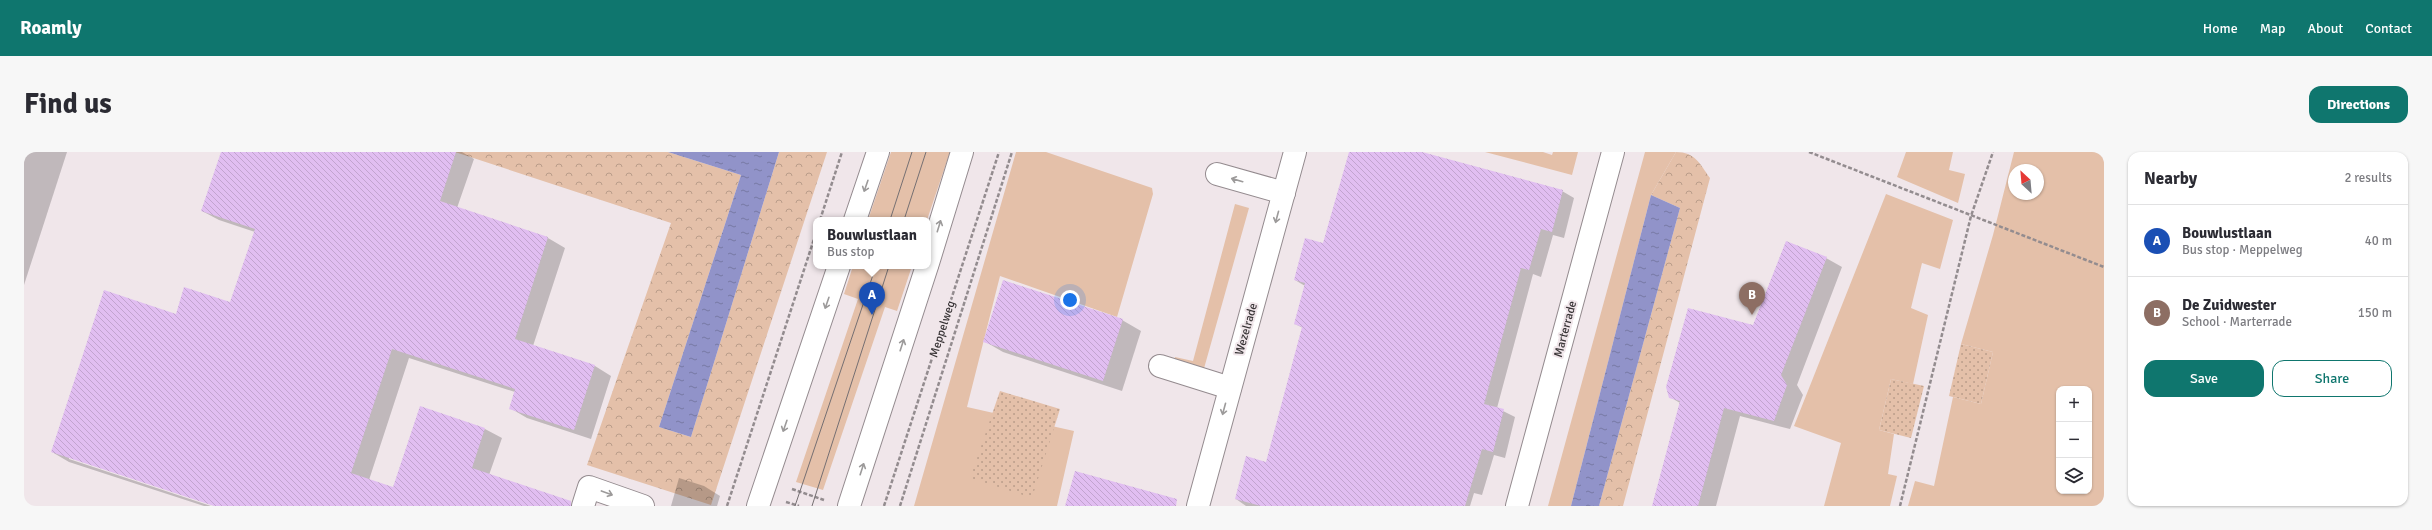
<!DOCTYPE html>
<html lang="en">
<head>
<meta charset="utf-8">
<style>
	:root { --surface:#fff; --page:#f7f7f7; --text:#2b2b33; --muted:#7c7c81; --line:#e1e1e2; --accent:#0f766e }
	body { margin:0; font-family:Signika,sans-serif; background:var(--page); color:var(--text) }
	.controls { position:absolute; right:12px; bottom:12px; display:grid; overflow:hidden; border-radius:8px; box-shadow:0 1px 3px #0004 }
	.controls button { width:36px; height:36px; display:grid; place-items:center; padding:0; border:0; border-bottom:1px solid var(--line); background:var(--surface); color:var(--text); font:20px sans-serif }
	.compass { position:absolute; left:1984px; top:12px; width:36px; height:36px; border-radius:50%; background:var(--surface); box-shadow:0 1px 3px #0004; rotate:334deg }
	.you { position:absolute; left:1046px; top:148px; width:14px; height:14px; margin:-10px; border:3px solid #fff; border-radius:50%; background:#1a73e8; box-shadow:0 0 0 6px #1a73e833 }
	.badge { display:grid; place-items:center; width:26px; height:26px; border-radius:50%; background:var(--accent); color:#fff; font-size:13px; font-weight:700 }
	.pin { position:absolute; translate:-50% -33px; filter:drop-shadow(0 1px 2px #0008) }
	.pin::after { content:''; position:absolute; top:21px; width:14px; height:12px; background:inherit; clip-path:polygon(0 0,100% 0,50% 100%) }
	.popup { position:absolute; left:789px; top:65px; width:118px; height:52px; box-sizing:border-box; display:grid; place-content:center; border-radius:8px; background:var(--surface); filter:drop-shadow(0 1px 3px #0005); font-size:13px; white-space:nowrap; color:var(--muted) }
	.popup b { font-size:15px; color:var(--text) }
	.popup::after { content:''; position:absolute; left:50%; top:100%; margin-left:-8px; border:8px solid transparent; border-top-color:var(--surface) }
	.list { margin:0; padding:0; list-style:none }
	h2 { display:flex; justify-content:space-between; align-items:center; height:52px; margin:0; padding:0 16px; font-size:17px }
	h2 small { font-size:13px; font-weight:400; color:var(--muted) }
	.list li { display:grid; grid-template-columns:26px 1fr auto; gap:12px; align-items:center; box-sizing:border-box; height:72px; padding:0 16px; border-top:1px solid var(--line) }
	.list b { display:block; font-size:15px; white-space:nowrap }
	.list p { margin:0; font-size:13px; white-space:nowrap; color:var(--muted) }
	.list em { font-size:13px; font-style:normal; color:var(--muted) }
	.actions { display:flex; gap:8px; padding:12px 16px }
	.actions a { flex:1; padding:9px 0; border:1px solid var(--accent); border-radius:12px; text-align:center; font-size:14px; color:var(--accent) }
	.actions .main { background:var(--accent); color:#fff }
	.icon { flex:none; width:22px; height:22px; fill:none; stroke:currentColor; stroke-width:2; stroke-linecap:round; stroke-linejoin:round }
	.map { position:relative; flex:none; width:2080px; height:354px; overflow:hidden; border-radius:12px }
	header { display:flex; align-items:center; gap:24px; box-sizing:border-box; height:56px; padding:0 20px; background:var(--accent); color:#fff }
	header strong { font-size:19px }
	nav { display:flex; gap:22px; margin-inline-start:auto; font-size:14px }
	.intro { display:flex; align-items:center; justify-content:space-between; box-sizing:border-box; height:96px; padding:0 24px }
	h1 { margin:0; font-size:28px }
	.button { padding:10px 18px; border-radius:12px; background:var(--accent); color:#fff; font-size:14px; font-weight:700 }
	main { display:flex; gap:24px; padding:0 24px }
	aside { flex:1; background:var(--surface); border-radius:12px; box-shadow:0 1px 3px #0004 }
	.map>svg:first-child { display:block }
	.grass { fill:#e4c0a9; fill-rule:evenodd }
	.forest { fill:url(#forest-crowns) }
	.park { fill:url(#park-dots) }
	.water { fill:url(#water-ripples) }
	.shadow { fill:#0003 }
	.building { fill:url(#building-back-hatch) }
	.lines { fill:none; stroke-linecap:round; stroke-linejoin:round }
	.minor-casing { stroke:#948b8f; stroke-width:24 }
	.major-casing { stroke:#948b8f; stroke-width:24 }
	.path { stroke:#938c8f; stroke-width:2.5; stroke-dasharray:4 2; stroke-linecap:butt }
	.minor { stroke:#fff; stroke-width:22 }
	.major { stroke:#fff; stroke-width:22 }
	.tram { stroke:#756f72; stroke-width:1 }
	.oneway { stroke:#9c9a9a }
	.labels { text-anchor:middle; stroke-width:4; stroke-linejoin:round; paint-order:stroke }
	.street-label { font-size:12px; fill:#383436; stroke:#f0e6ea }
</style>
</head>
<body>
<header>
<strong>Roamly</strong>
<nav><a>Home</a><a>Map</a><a>About</a><a>Contact</a></nav>
</header>
<div class="intro"><h1>Find us</h1><a class="button">Directions</a></div>
<main>
<div class="map">
<svg width="2080" height="354" viewBox="0 0 2080 354">
	<defs>
		<pattern id="forest-crowns" width="20" height="18" patternUnits="userSpaceOnUse"><rect width="20" height="18" fill="#e4c0a9"/><path d="M2 6a3 3 0 1 1 6 0M12 15a3 3 0 1 1 6 0" fill="none" stroke="#ba9d8a"/></pattern>
		<pattern id="park-dots" width="8" height="8" patternUnits="userSpaceOnUse"><rect width="8" height="8" fill="#e4c0a9"/><path d="M2 2h.1M6 6h.1" fill="none" stroke="#ba9d8a" stroke-width="1.8" stroke-linecap="round"/></pattern>
		<pattern id="water-ripples" width="26" height="14" patternUnits="userSpaceOnUse"><rect width="26" height="14" fill="#9193c9"/><path d="M2 4q2-2 4 0t4 0M15 11q2-2 4 0t4 0" fill="none" stroke="#7779a4"/></pattern>
		<pattern id="building-back-hatch" width="6" height="6" patternUnits="userSpaceOnUse"><rect width="6" height="6" fill="#e1bef1"/><path d="M-1 5l2 2M0 0l6 6M5-1l2 2" fill="none" stroke="#c2a4cf"/></pattern>
	</defs>
	<rect width="100%" height="100%" fill="#f0e6ea"/>
	<g class="grass">
		<polygon points="867,0 926,0 903,68 844,68"/>
		<polygon points="992,0 1022,0 1128,36 1129,42 1093,165 976,124 943,255 1050,279 1033,354 890,354"/>
		<polygon points="1461,0 1519,0 1528,3 1529,0 1554,0 1548,23"/>
		<polygon points="1621,0 1652,0 1627,43 1547,354 1524,354"/>
		<polygon points="1882,0 1929,0 1925,18 1941,22 1934,51 1873,25"/>
		<path d="M 1990,0 L 2080,0 L 2080,354 L 1884,354 L 1891,329 L 1910,334 L 1929,245 L 1957,252 L 1969,200 L 1937,192 L 1969,83 ZM 1990,18 L 2014,18 L 2014,42 L 1990,42 ZM 2035,237 L 2065,237 L 2065,339 L 2035,339 Z"/>
		<polygon points="1862,42 1929,68 1916,117 1898,111 1887,156 1904,163 1889,232 1867,227 1855,278 1870,282 1864,322 1873,324 1866,354 1800,354 1817,291 1770,274"/>
		<polygon points="1211,52 1225,56 1179,220 1150,212 1151,205 1169,209"/>
		<polygon points="829,114 888,114 873,159 861,155 799,338 772,330 834,147 820,142"/>
	</g>
	<g class="forest">
		<polygon points="431,0 644,0 717,23 635,275 667,285 755,0 803,0 687,353 563,313 647,71"/>
		<path d="M 1652,0 C 1671,0 1676,12 1686,26 L 1599,354 L 1575,354 L 1656,56 L 1627,43 Z"/>
	</g>
	<g class="park">
		<polygon points="1937,192 1969,200 1957,252 1925,244"/>
		<polygon points="1867,227 1900,234 1887,286 1855,278"/>
		<polygon points="976,239 1036,257 1008,346 946,326"/>
	</g>
	<g class="water">
		<polygon points="644,0 755,0 667,285 635,275 717,23"/>
		<polygon points="1627,43 1656,56 1575,354 1547,354"/>
	</g>
	<g class="shadow">
		<polygon points="0,0 43,0 0,133"/>
		<polygon points="198,0 438,0 450,7 433,56 524,86 541,96 509,194 571,214 587,224 567,287 503,266 486,256 491,240 385,206 345,328 370,337 461,277 478,286 465,323 549,354 193,354 45,305 45,307 187,354 180,354 45,310 28,300 152,163 207,152 231,80 195,68 178,59"/>
		<polygon points="1326,0 1394,0 1538,39 1550,46 1540,86 1529,83 1517,125 1509,122 1473,256 1491,265 1481,306 1470,303 1458,343 1450,341 1446,354 1222,354 1212,347 1243,311 1279,176 1271,172 1281,134 1271,128 1300,92"/>
		<polygon points="1802,106 1818,115 1773,233 1779,243 1766,277 1716,264 1692,354 1629,354 1656,251 1646,245 1730,174"/>
		<polygon points="1098,168 1117,179 1098,239 979,200 960,189"/>
		<polygon points="655,326 680,334 696,344 693,354 647,354"/>
	</g>
	<g class="building">
		<polygon points="197,0 432,0 416,49 524,85 491,187 571,213 550,278 485,257 491,237 368,197 327,321 369,335 396,254 461,276 448,316 547,349 547,354 190,354 27,300 80,138 152,162 160,135 206,150 231,77 177,59"/>
		<polygon points="1325,0 1398,0 1539,38 1528,80 1517,77 1505,118 1497,116 1460,252 1480,257 1469,300 1458,297 1441,354 1237,354 1211,347 1222,304 1242,310 1278,175 1270,172 1281,131 1270,128 1281,86 1299,91"/>
		<polygon points="1762,89 1803,105 1757,223 1763,233 1750,269 1700,256 1674,354 1628,354 1656,249 1645,246 1642,235 1664,156 1729,173"/>
		<polygon points="979,128 1099,167 1079,229 959,190"/>
		<polygon points="1051,319 1153,347 1152,354 1041,354"/>
	</g>
	<g class="lines">
		<defs>
			<g id="minor">
				<polyline points="1193,22 1260,41"/>
				<polyline points="1136,214 1206,236"/>
				<polyline points="559,354 565,335 619,354"/>
				<polyline points="1174,354 1271,0"/>
				<polyline points="1493,354 1589,0"/>
			</g>
			<g id="major">
				<polyline points="831,68 854,0"/>
				<polyline points="904,111 938,0"/>
				<polyline points="734,354 815,114"/>
				<polyline points="825,354 903,114"/>
			</g>
		</defs>
		<use href="#minor" class="minor-casing"/>
		<use href="#major" class="major-casing"/>
		<g class="path">
			<polyline points="1785,0 2080,115"/>
			<polyline points="796,68 818,0"/>
			<polyline points="768,337 800,348"/>
			<polyline points="762,350 775,354"/>
			<polyline points="703,354 792,81"/>
			<polyline points="860,354 975,0"/>
			<polyline points="876,354 988,0"/>
			<polyline points="1876,354 1947,64 1969,0"/>
		</g>
		<use href="#minor" class="minor"/>
		<use href="#major" class="major"/>
		<g class="tram">
			<polyline points="866,68 888,0"/>
			<polyline points="880,68 902,0"/>
			<polyline points="771,354 852,114"/>
			<polyline points="788,354 865,114"/>
		</g>
	</g>
	<defs><path id="oneway-shaft" d="M-6 0H5M1.5-3L5.5 0L1.5 3" fill="none" stroke-width="1.6" stroke-linecap="round" stroke-linejoin="round"/></defs>
	<g class="oneway">
		<use href="#oneway-shaft" transform="translate(1213 28) rotate(-164)"/>
		<use href="#oneway-shaft" transform="translate(842 34) rotate(109)"/>
		<use href="#oneway-shaft" transform="translate(1253 65) rotate(105)"/>
		<use href="#oneway-shaft" transform="translate(915 74) rotate(-73)"/>
		<use href="#oneway-shaft" transform="translate(803 151) rotate(109)"/>
		<use href="#oneway-shaft" transform="translate(878 193) rotate(-72)"/>
		<use href="#oneway-shaft" transform="translate(1200 257) rotate(105)"/>
		<use href="#oneway-shaft" transform="translate(761 274) rotate(109)"/>
		<use href="#oneway-shaft" transform="translate(838 317) rotate(-72)"/>
		<use href="#oneway-shaft" transform="translate(583 341) rotate(20)"/>
	</g>
	<g class="labels">
		<g class="street-label">
			<text transform="translate(918 177) rotate(-72)" y="4">Meppelweg</text>
			<text transform="translate(1222 177) rotate(-74)" y="4">Wezelrade</text>
			<text transform="translate(1541 177) rotate(-75)" y="4">Marterrade</text>
		</g>
	</g>
</svg>
<div class="controls">
<button>+</button>
<button>−</button>
<button><svg class="icon" aria-label="layers" viewBox="0 0 24 24"><path d="M12 4l9 5-9 5-9-5zM3 14l9 5 9-5"/></svg></button>
</div>
<svg class="compass" viewBox="-18 -18 36 36"><path d="M0-13l5 13h-10z" fill="#e53935"/><path d="M0 13l5-13h-10z" fill="#7c7c81"/></svg>
<div class="you"></div>
<div class="pin badge" style="left:848px;top:163px;background:#1a4fb4">A</div>
<div class="popup"><b>Bouwlustlaan</b>Bus stop</div>
<div class="pin badge" style="left:1728px;top:163px;background:#8d6e63">B</div>
</div>
<aside>
<h2>Nearby<small>2 results</small></h2>
<ul class="list">
<li><span class="badge" style="background:#1a4fb4">A</span><div><b>Bouwlustlaan</b><p>Bus stop · Meppelweg</p></div><em>40 m</em></li>
<li><span class="badge" style="background:#8d6e63">B</span><div><b>De Zuidwester</b><p>School · Marterrade</p></div><em>150 m</em></li>
</ul>
<div class="actions"><a class="main">Save</a><a>Share</a></div>
</aside>
</main>
</body>
</html>
